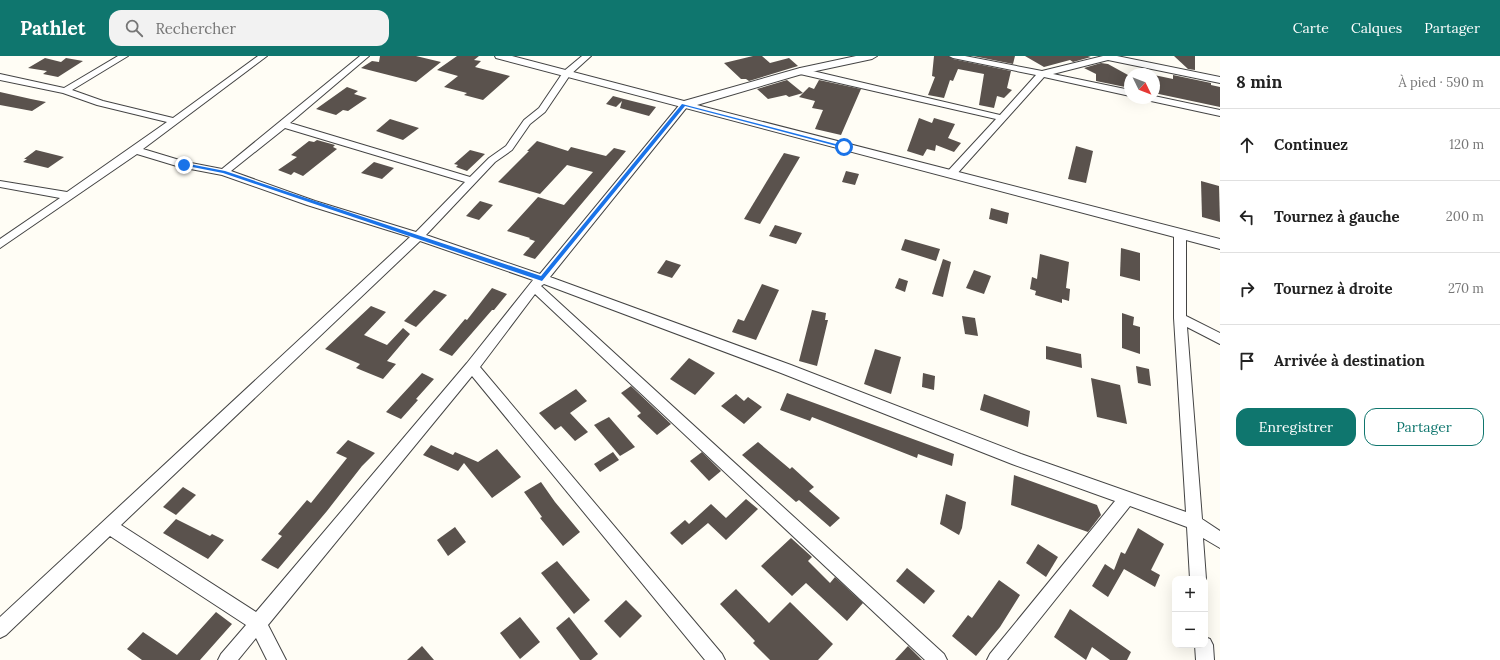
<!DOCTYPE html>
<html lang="fr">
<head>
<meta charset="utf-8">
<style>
	:root { --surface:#fff; --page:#f2f2f2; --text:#222; --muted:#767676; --line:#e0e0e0; --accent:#0f766e }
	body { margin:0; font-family:Lora,serif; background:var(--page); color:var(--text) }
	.controls { position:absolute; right:12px; bottom:12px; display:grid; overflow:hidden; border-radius:8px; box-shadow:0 4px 16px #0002 }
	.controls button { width:36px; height:36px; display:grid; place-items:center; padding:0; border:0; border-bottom:1px solid var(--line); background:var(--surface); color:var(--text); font:20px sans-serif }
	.compass { position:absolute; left:1124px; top:12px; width:36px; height:36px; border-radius:50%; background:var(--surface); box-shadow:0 4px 16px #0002; rotate:133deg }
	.stop { position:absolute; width:12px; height:12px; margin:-9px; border:3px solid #1a73e8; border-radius:50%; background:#fff }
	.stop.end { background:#1a73e8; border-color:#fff; box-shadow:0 1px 4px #0008 }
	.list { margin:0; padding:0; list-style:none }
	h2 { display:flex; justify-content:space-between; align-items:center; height:52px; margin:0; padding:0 16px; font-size:17px }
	h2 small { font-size:13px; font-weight:400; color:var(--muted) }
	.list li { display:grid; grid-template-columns:26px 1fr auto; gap:12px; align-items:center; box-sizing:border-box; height:72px; padding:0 16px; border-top:1px solid var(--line) }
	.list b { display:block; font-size:15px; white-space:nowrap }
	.list em { font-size:13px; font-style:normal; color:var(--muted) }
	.actions { display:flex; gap:8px; padding:12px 16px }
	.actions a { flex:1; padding:9px 0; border:1px solid var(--accent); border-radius:12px; text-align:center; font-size:14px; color:var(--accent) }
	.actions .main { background:var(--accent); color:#fff }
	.icon { flex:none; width:22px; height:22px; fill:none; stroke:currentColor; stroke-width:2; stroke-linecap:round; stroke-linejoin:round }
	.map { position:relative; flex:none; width:1220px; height:604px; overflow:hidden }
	header { display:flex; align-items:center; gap:24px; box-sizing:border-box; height:56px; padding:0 20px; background:var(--accent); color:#fff }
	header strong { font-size:19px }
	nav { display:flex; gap:22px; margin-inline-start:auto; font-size:14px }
	.search { width:280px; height:36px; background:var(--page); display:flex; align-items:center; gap:10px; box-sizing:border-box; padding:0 14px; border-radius:12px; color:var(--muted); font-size:15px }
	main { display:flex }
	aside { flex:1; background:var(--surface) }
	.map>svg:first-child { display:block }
	.building { fill:#5a524d }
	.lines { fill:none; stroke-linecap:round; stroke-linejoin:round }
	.minor-casing { stroke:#444; stroke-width:2 }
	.tertiary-casing { stroke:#444; stroke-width:2 }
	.minor { fill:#fff; fill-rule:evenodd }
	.tertiary { fill:#fff; fill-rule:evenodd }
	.route { fill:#1a73e8 }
</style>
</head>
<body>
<header>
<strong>Pathlet</strong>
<div class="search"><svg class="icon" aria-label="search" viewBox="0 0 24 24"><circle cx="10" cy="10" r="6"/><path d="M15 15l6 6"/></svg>Rechercher</div>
<nav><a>Carte</a><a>Calques</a><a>Partager</a></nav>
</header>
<main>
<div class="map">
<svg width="1220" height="604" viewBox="0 0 1220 604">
	<rect width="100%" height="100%" fill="#fffdf5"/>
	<g class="building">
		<polygon points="380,0 416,0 441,6 416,26 361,12 372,5 379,6"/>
		<polygon points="457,0 479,0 474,4 481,5 475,11 510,20 483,44 464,39 467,37 444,31 458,20 437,14"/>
		<polygon points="753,0 762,0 770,7 789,2 798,10 749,25 746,23 741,23 724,7"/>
		<polygon points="934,0 948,0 953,3 1011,15 1007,32 1012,34 1004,42 997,40 994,52 979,49 984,18 958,13 953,25 950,24 944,42 928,39 935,21 932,20"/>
		<polygon points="973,0 1015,0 1013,8"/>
		<polygon points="1025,0 1088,0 1091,1 1073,6 1070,4 1044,11"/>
		<polygon points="1174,0 1195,0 1195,14 1188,13"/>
		<polygon points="45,2 61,6 66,2 83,5 58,21 43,18 47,15 28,12"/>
		<polygon points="1101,7 1108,8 1128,19 1130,32 1096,25 1096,18 1084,12"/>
		<polygon points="1154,19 1173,23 1173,19 1211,27 1211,29 1220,31 1220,51 1154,37"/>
		<polygon points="787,24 803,37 789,41 786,39 768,43 757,33"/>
		<polygon points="819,24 861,33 841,79 815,73 823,54 812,52 815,45 799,41 809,31 814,33"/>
		<polygon points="347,31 358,35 354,38 367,42 348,55 343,54 336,59 316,53"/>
		<polygon points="0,36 31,43 46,46 32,55 0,49"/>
		<polygon points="613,40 624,43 656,51 649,60 620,52 622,45 616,51 606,48"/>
		<polygon points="919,62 932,67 934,62 955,68 948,82 961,87 954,96 936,89 935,95 927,93 923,100 907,95"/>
		<polygon points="390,63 419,72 403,84 376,75"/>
		<polygon points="317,84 335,89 333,91 337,93 303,120 294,116 291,119 278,114 297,101 291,99 309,85 314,86"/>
		<polygon points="537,85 568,95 571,91 606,100 614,92 626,95 535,203 523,199 535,185 529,183 530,182 507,175 538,141 564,149 593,116 567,109 540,138 498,126 529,95 527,95"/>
		<polygon points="1076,90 1093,95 1086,127 1068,123"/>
		<polygon points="36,94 64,101 48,112 23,106 27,103 24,103"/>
		<polygon points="470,94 485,98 467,115 456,111 458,109 454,108"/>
		<polygon points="784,97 800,101 760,168 744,163"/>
		<polygon points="374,106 394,112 382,123 361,117"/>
		<polygon points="846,115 859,118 855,129 842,126"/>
		<polygon points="1201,125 1219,130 1220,166 1202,161"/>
		<polygon points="480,145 493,149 479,164 466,160"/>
		<polygon points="991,152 1009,157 1007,168 989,163"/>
		<polygon points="775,169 802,177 796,188 769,180"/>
		<polygon points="905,183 940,193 936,205 901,194"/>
		<polygon points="1121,192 1140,197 1140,225 1120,220"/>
		<polygon points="1040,198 1069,206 1066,232 1070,233 1069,245 1062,243 1062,247 1035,239 1036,235 1030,233 1032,221 1037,223"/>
		<polygon points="943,203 951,206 943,241 932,238"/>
		<polygon points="666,204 681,209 672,222 657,217"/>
		<polygon points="974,214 991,220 984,238 966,232"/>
		<polygon points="899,222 908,225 905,236 895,232"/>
		<polygon points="762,228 779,234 756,284 732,276 738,263 744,265"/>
		<polygon points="492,232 507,238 494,254 492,254 452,300 439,294 465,263 467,264"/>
		<polygon points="434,234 447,239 416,271 404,265"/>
		<polygon points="371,250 386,256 364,279 387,289 403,272 410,278 387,305 396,308 383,323 356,312 360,308 325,293"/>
		<polygon points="812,254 826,257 825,264 828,264 817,310 799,305"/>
		<polygon points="1122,257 1134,261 1133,269 1140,271 1140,298 1122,292"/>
		<polygon points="962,260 975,262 978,280 965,278"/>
		<polygon points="1046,290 1081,298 1082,312 1046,303"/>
		<polygon points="875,293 901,301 891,338 864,328"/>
		<polygon points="689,302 715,317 695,339 670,323"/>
		<polygon points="1136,310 1149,313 1151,330 1138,327"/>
		<polygon points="422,317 434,323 416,343 418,344 401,363 386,356"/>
		<polygon points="923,317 935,320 934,334 922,331"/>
		<polygon points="1091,322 1120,329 1127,368 1097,361"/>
		<polygon points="631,330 671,368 657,379 637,360 641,357 621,337"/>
		<polygon points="576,333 587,345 570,357 588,376 575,385 561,370 555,374 539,357"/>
		<polygon points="787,337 954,398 952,410 918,398 917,402 812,361 810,365 780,354"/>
		<polygon points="736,338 744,345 748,341 762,351 744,368 721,350"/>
		<polygon points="984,338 1030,355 1028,371 980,354"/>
		<polygon points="609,361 635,391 620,400 594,369"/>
		<polygon points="348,384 375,397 362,410 327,455 278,513 261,504 282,480 278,478 307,444 311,447 347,402 336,397"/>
		<polygon points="758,386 790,413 792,411 814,431 809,435 840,462 830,471 799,444 796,446 742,399"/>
		<polygon points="431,389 453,399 455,396 478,406 497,393 521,421 492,442 464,407 458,415 423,399"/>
		<polygon points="613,396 619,404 600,416 594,408"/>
		<polygon points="702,396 721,415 709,425 690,405"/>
		<polygon points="1014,419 1097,449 1101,459 1088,476 1011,449"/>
		<polygon points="541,426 555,446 580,476 563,490 540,462 542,461 524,436"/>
		<polygon points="183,431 196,439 176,459 163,451"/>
		<polygon points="946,438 966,446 962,472 959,479 940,468"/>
		<polygon points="746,443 758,453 726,484 708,467 682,489 670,477 685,464 689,468 711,448 726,462"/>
		<polygon points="176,463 210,480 212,478 224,484 208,503 163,477"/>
		<polygon points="455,471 466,486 448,500 437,484"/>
		<polygon points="1138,472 1164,488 1151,514 1160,519 1155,531 1124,513 1108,541 1092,530 1105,508 1114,514 1121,496 1125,498"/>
		<polygon points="791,482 812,501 808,505 830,527 835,521 863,547 847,565 806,527 792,540 761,510"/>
		<polygon points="1038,488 1058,501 1046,521 1026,507"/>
		<polygon points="557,505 590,544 574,558 541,517"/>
		<polygon points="907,512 935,535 924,548 896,525"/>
		<polygon points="999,524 1020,539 1000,571 976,600 952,580 968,559 972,562"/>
		<polygon points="736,533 769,567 790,546 833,588 818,604 770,604 753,587 755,585 720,548"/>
		<polygon points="626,544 642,560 620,582 604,565"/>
		<polygon points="1070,553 1131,596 1127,604 1110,604 1092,591 1086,604 1054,581"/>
		<polygon points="216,556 232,568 200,604 142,604 127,593 143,576 177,599"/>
		<polygon points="520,561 540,586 520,603 500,577"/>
		<polygon points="569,561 598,598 591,604 580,604 556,572"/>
		<polygon points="422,590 434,604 407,604"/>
		<polygon points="908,590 922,604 895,604"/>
	</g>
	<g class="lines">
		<defs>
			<g id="minor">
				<path d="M 118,0 L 128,0 L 72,34 L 103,45 L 173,62 L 258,0 L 267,0 L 143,93 L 186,106 L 222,113 L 360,0 L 369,0 L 290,67 L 470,121 L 489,102 L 506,90 L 524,64 L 539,52 L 564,15 L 582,0 L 591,0 L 570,19 L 545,56 L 530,68 L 512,94 L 495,106 L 426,179 L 540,218 L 681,47 L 687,47 L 687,51 L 550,221 L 791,309 L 1021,398 L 1186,456 L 1174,262 L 1174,178 L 1176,175 L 1184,175 L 1186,178 L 1186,260 L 1220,277 L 1220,288 L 1187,271 L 1202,463 L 1220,475 L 1220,492 L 1203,482 L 1206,523 L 1205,526 L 1205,523 L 1190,523 L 1187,471 L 1130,450 L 1007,604 L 987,604 L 990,598 L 1115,445 L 1012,408 L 781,317 L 544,228 L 541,230 L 944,598 L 947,604 L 925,604 L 535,238 L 480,311 L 722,598 L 725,604 L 705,604 L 472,320 L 268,569 L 286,604 L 267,604 L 256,582 L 238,604 L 218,604 L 221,598 L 246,569 L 110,480 L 6,579 L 0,582 L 0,561 L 410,181 L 307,149 L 222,119 L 180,111 L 137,98 L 0,192 L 0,183 L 60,142 L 0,131 L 0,125 L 67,136 L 167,66 L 97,49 L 63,37 L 0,24 L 0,18 L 64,32 ZM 285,72 L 465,126 L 416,176 L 315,145 L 231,115 ZM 420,185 L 533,224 L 467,307 L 256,556 L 121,469 Z"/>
				<polygon points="949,0 965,0 1042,15 1103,0 1117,0 1220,21 1220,27 1108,4 1053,18 1130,34 1130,40 1044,21 955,120 947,120 946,118 947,116 996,63 800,18 796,15 800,12 1000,59 1036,19 953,2"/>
				<polygon points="1154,40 1220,54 1220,60 1151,45 1147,42 1154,42"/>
				<polygon points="1205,581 1210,583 1213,589 1214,604 1196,604 1195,589 1205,589"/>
			</g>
			<polygon id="tertiary" points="495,0 512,0 684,45 800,12 856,0 877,0 872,3 802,18 697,49 1220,183 1220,193 496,2"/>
		</defs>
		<use href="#minor" class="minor-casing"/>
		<use href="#tertiary" class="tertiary-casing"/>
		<use href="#minor" class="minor"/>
		<use href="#tertiary" class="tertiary"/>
	</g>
	<polygon class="route" points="682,48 847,91 844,92 685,50 542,225 223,117 182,109 184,107 225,115 541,220"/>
</svg>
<div class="controls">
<button>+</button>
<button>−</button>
</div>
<svg class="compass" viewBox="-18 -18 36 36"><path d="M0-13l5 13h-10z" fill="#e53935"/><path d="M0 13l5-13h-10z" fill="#767676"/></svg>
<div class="stop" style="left:844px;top:91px"></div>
<div class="stop end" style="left:184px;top:109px"></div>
</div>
<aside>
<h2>8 min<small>À pied · 590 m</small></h2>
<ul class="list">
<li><svg class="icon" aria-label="ahead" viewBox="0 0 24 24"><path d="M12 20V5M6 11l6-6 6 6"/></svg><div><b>Continuez</b></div><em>120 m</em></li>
<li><svg class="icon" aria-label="left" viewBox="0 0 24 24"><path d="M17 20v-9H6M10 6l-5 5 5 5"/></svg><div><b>Tournez à gauche</b></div><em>200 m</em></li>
<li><svg class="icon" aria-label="right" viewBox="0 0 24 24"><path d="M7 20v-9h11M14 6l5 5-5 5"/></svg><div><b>Tournez à droite</b></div><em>270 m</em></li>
<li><svg class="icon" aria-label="arrive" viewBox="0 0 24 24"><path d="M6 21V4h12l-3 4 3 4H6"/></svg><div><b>Arrivée à destination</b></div></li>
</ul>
<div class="actions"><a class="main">Enregistrer</a><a>Partager</a></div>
</aside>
</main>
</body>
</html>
